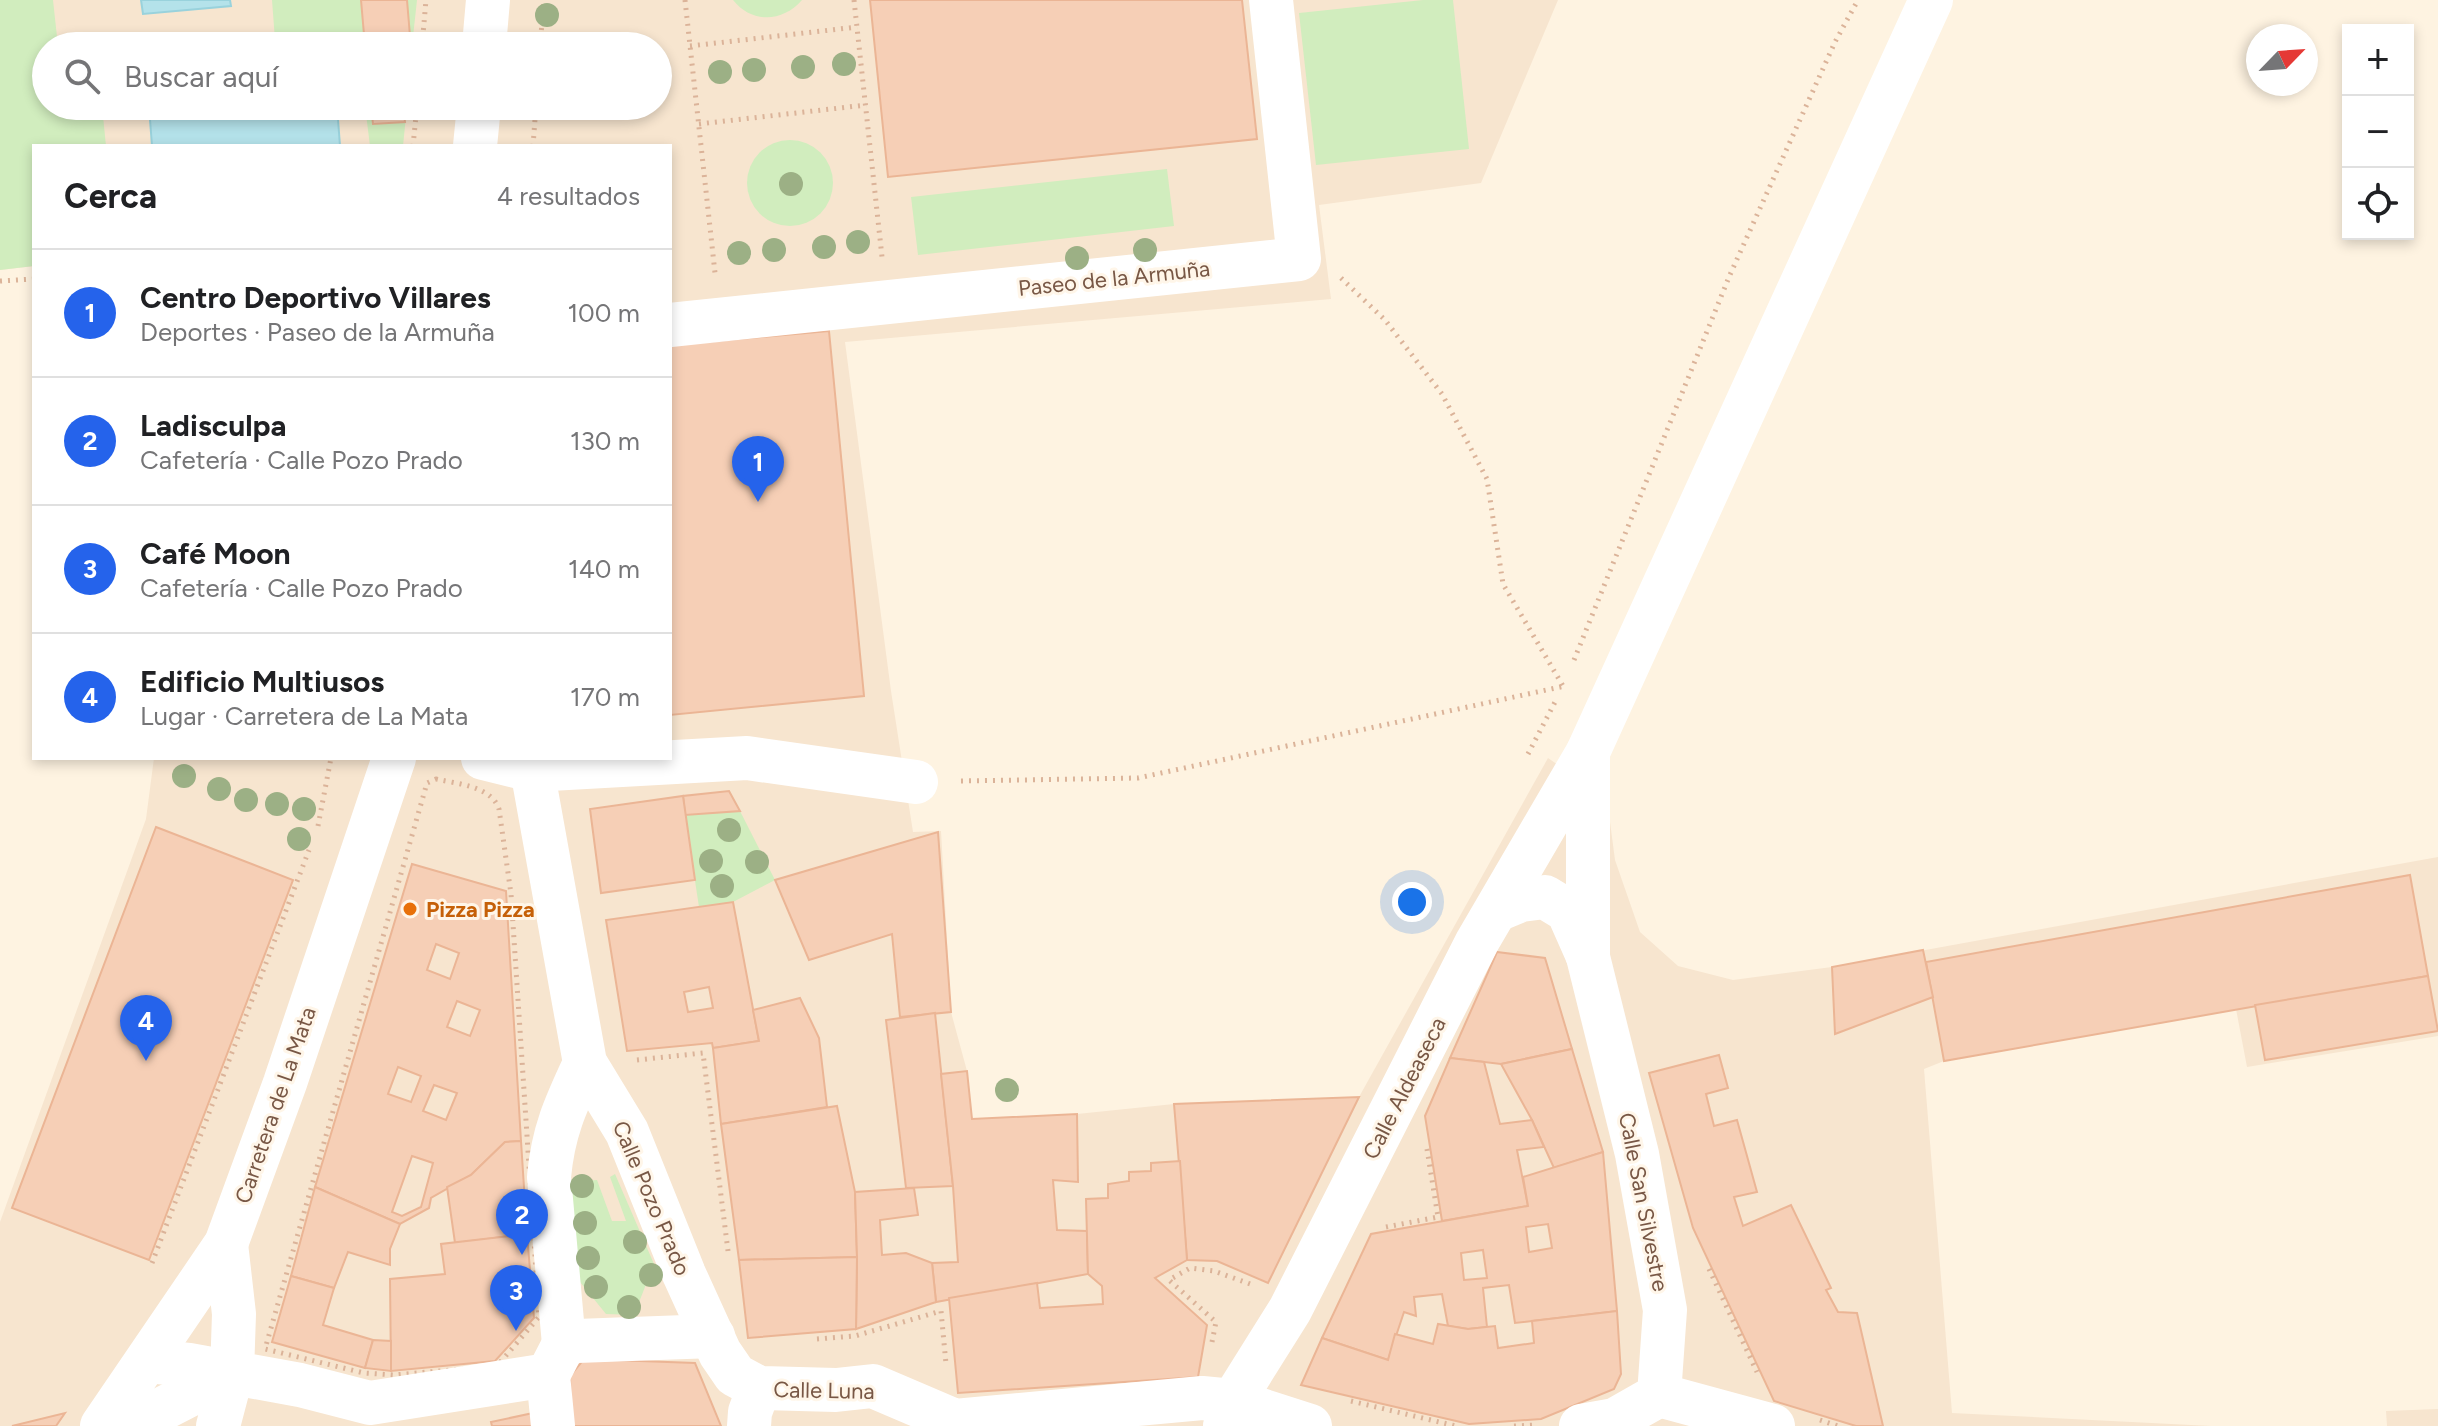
<!DOCTYPE html>
<html lang="es">
<head>
<meta charset="utf-8">
<style>
	:root { --surface:#fff; --page:#f6f6f6; --text:#202124; --muted:#757577; --line:#e0e0e0; --accent:#2563eb }
	body { margin:0; font-family:Figtree,sans-serif; background:var(--page); color:var(--text) }
	.controls { position:absolute; right:24px; top:24px; display:grid; overflow:hidden; border-radius:0px; box-shadow:0 4px 12px #0003 }
	.controls button { width:72px; height:72px; display:grid; place-items:center; padding:0; border:0; border-bottom:2px solid var(--line); background:var(--surface); color:var(--text); font:40px sans-serif }
	.compass { position:absolute; left:2246px; top:24px; width:72px; height:72px; border-radius:50%; background:var(--surface); box-shadow:0 4px 12px #0003; rotate:65deg }
	.you { position:absolute; left:1412px; top:902px; width:28px; height:28px; margin:-20px; border:6px solid #fff; border-radius:50%; background:#1a73e8; box-shadow:0 0 0 12px #1a73e833 }
	.badge { display:grid; place-items:center; width:52px; height:52px; border-radius:50%; background:var(--accent); color:#fff; font-size:26px; font-weight:700 }
	.pin { position:absolute; translate:-50% -66px; filter:drop-shadow(0 2px 4px #0008) }
	.pin::after { content:''; position:absolute; top:42px; width:28px; height:24px; background:inherit; clip-path:polygon(0 0,100% 0,50% 100%) }
	.list { margin:0; padding:0; list-style:none }
	h2 { display:flex; justify-content:space-between; align-items:center; height:104px; margin:0; padding:0 32px; font-size:34px }
	h2 small { font-size:26px; font-weight:400; color:var(--muted) }
	.list li { display:grid; grid-template-columns:52px 1fr auto; gap:24px; align-items:center; box-sizing:border-box; height:128px; padding:0 32px; border-top:2px solid var(--line) }
	.list b { display:block; font-size:30px; white-space:nowrap }
	.list p { margin:0; font-size:26px; white-space:nowrap; color:var(--muted) }
	.list em { font-size:26px; font-style:normal; color:var(--muted) }
	.icon { flex:none; width:44px; height:44px; fill:none; stroke:currentColor; stroke-width:2; stroke-linecap:round; stroke-linejoin:round }
	.map { position:relative; flex:none; width:2438px; height:1426px; overflow:hidden }
	.search { position:absolute; background:var(--surface); box-shadow:0 4px 12px #0003; left:32px; top:32px; width:640px; height:88px; display:flex; align-items:center; gap:20px; box-sizing:border-box; padding:0 28px; border-radius:44px; color:var(--muted); font-size:30px }
	.panel { position:absolute; background:var(--surface); box-shadow:0 4px 12px #0003; left:32px; top:144px; width:640px; height:616px; border-radius:0px }
	.map>svg:first-child { display:block }
	.residential { fill:#f7e5cf; fill-rule:evenodd }
	.green { fill:#d1edbe }
	.water { fill:#b4e2ea; stroke:#99d2dc; stroke-width:2 }
	.building { fill:#f6cfb6; stroke:#ebb595; stroke-width:2; fill-rule:evenodd }
	.lines { fill:none; stroke-linecap:round; stroke-linejoin:round }
	.path { stroke:#dbb399; stroke-width:5; stroke-dasharray:2 6; stroke-linecap:butt }
	.street { stroke:#fff; stroke-width:44 }
	.secondary { stroke:#fff; stroke-width:44 }
	.tree { fill:#9cb085 }
	.food-dot { fill:#e8710a; stroke:#fff6e9; stroke-width:3 }
	.labels { text-anchor:middle; stroke-width:6; stroke-linejoin:round; paint-order:stroke }
	.street-label { font-size:22px; fill:#785745; stroke:#fff6e9 }
	.food-label { font-size:22px; font-weight:bold; fill:#c56008; stroke:#fff6e9; text-anchor:start }
</style>
</head>
<body>
<div class="map">
<svg width="2438" height="1426" viewBox="0 0 2438 1426">
	<rect width="100%" height="100%" fill="#fef3e1"/>
	<g class="residential">
		<path d="M 0,0 L 1558,0 L 1481,183 L 1319,205 L 1331,299 L 845,342 L 891,691 L 913,832 L 941,831 L 951,1012 L 967,1071 L 972,1119 L 1077,1114 L 1174,1104 L 1359,1097 L 1548,758 L 1607,799 L 1615,860 L 1640,932 L 1678,966 L 1733,980 L 1832,967 L 2438,857 L 2438,1036 L 2247,1067 L 2236,1009 L 1944,1061 L 1924,1069 L 1952,1413 L 2211,1426 L 0,1426 L 0,1222 L 146,819 L 154,758 L 670,758 L 670,146 L 34,146 L 34,266 L 0,270 ZM 46,46 L 658,46 L 658,106 L 46,106 Z"/>
		<polygon points="2438,1409 2438,1426 2387,1426 2386,1411"/>
	</g>
	<g class="green">
		<polygon points="0,0 53,0 58,46 46,46 46,106 102,106 106,146 34,146 34,266 0,270"/>
		<polygon points="272,0 417,0 412,46 359,46 357,36 275,40"/>
		<path d="M 733,0 L 802,0 C 783,22 752,24 733,0 Z"/>
		<polygon points="1423,0 1453,0 1469,149 1316,165 1299,13"/>
		<polygon points="365,106 407,106 403,146 370,146"/>
		<circle cx="790" cy="183" r="43"/>
		<polygon points="1167,169 1174,226 918,255 911,197"/>
		<polygon points="740,811 775,880 733,902 699,907 685,815"/>
		<polygon points="615,1174 654,1264 634,1315 606,1314 576,1277 569,1182 597,1180 612,1221 626,1221 610,1177"/>
	</g>
	<g class="water">
		<polygon points="141,0 230,0 231,6 143,14"/>
		<polygon points="149,106 337,106 340,146 152,146"/>
	</g>
	<g class="building">
		<polygon points="361,0 407,0 410,36 396,37 397,46 365,46"/>
		<polygon points="870,0 1242,0 1257,139 888,177"/>
		<polygon points="371,106 403,106 405,122 373,124"/>
		<polygon points="829,331 864,696 670,715 670,345"/>
		<polygon points="729,791 740,811 685,815 683,796"/>
		<polygon points="683,796 695,880 601,893 590,809"/>
		<polygon points="156,827 293,880 149,1260 12,1208"/>
		<polygon points="938,832 951,1012 900,1017 892,934 809,960 775,880"/>
		<path d="M 412,864 L 506,891 L 521,1141 L 505,1142 L 471,1175 L 431,1198 L 429,1208 L 400,1224 L 315,1187 ZM 436,944 L 459,953 L 450,979 L 427,970 ZM 457,1001 L 480,1010 L 470,1036 L 447,1027 ZM 398,1067 L 421,1076 L 411,1102 L 388,1094 ZM 434,1085 L 457,1093 L 446,1120 L 423,1111 ZM 412,1156 L 433,1163 L 421,1207 L 402,1216 L 392,1212 Z"/>
		<polygon points="2410,875 2428,976 1944,1061 1926,962"/>
		<path d="M 733,902 L 759,1041 L 713,1048 L 712,1043 L 627,1051 L 606,920 ZM 709,987 L 713,1008 L 688,1012 L 684,992 Z"/>
		<polygon points="1923,950 1933,997 1835,1034 1832,967"/>
		<polygon points="1497,952 1545,958 1572,1049 1501,1064 1450,1058"/>
		<polygon points="2428,976 2438,1031 2265,1060 2255,1005"/>
		<polygon points="800,998 819,1038 827,1107 721,1124 713,1048 759,1041 753,1010"/>
		<polygon points="935,1013 953,1186 906,1188 886,1020"/>
		<polygon points="1572,1049 1603,1152 1554,1168 1532,1120 1501,1064"/>
		<polygon points="1719,1055 1728,1088 1706,1094 1714,1126 1737,1120 1757,1192 1734,1197 1743,1226 1791,1205 1831,1288 1826,1290 1838,1312 1857,1313 1883,1426 1856,1426 1774,1401 1693,1228 1649,1073"/>
		<polygon points="1450,1058 1484,1062 1500,1124 1532,1120 1544,1147 1517,1150 1528,1206 1442,1221 1425,1116"/>
		<polygon points="967,1071 972,1119 1077,1114 1078,1182 1053,1180 1057,1230 1087,1231 1088,1274 936,1302 932,1263 958,1262 953,1186 941,1074"/>
		<polygon points="1359,1097 1268,1283 1217,1261 1187,1260 1174,1104"/>
		<polygon points="837,1106 855,1192 857,1257 739,1260 721,1124"/>
		<polygon points="521,1141 527,1234 455,1243 447,1187 471,1175 505,1142"/>
		<path d="M 1603,1152 L 1617,1311 L 1515,1323 L 1509,1285 L 1483,1288 L 1487,1327 L 1468,1329 L 1448,1326 L 1442,1294 L 1414,1297 L 1416,1316 L 1404,1312 L 1388,1360 L 1322,1338 L 1371,1234 L 1528,1206 L 1523,1177 ZM 1548,1224 L 1552,1248 L 1529,1252 L 1526,1227 ZM 1483,1250 L 1487,1278 L 1464,1280 L 1461,1253 Z"/>
		<polygon points="1180,1161 1187,1260 1155,1278 1207,1325 1198,1377 958,1393 949,1298 1037,1283 1040,1308 1103,1304 1102,1286 1088,1274 1086,1199 1108,1198 1108,1184 1129,1181 1129,1172 1151,1171 1151,1163"/>
		<polygon points="315,1187 400,1224 390,1249 390,1265 348,1252 334,1288 291,1276"/>
		<polygon points="914,1188 918,1215 880,1220 882,1255 906,1253 932,1263 936,1302 856,1329 857,1257 855,1192"/>
		<polygon points="527,1234 534,1318 495,1361 391,1371 390,1279 445,1274 441,1244"/>
		<polygon points="857,1257 856,1329 748,1338 739,1260"/>
		<polygon points="291,1276 334,1288 323,1325 373,1340 365,1368 272,1342"/>
		<polygon points="1617,1311 1621,1374 1614,1389 1541,1419 1469,1424 1301,1385 1322,1338 1388,1360 1395,1334 1433,1344 1438,1324 1468,1329 1495,1326 1498,1348 1534,1343 1532,1321"/>
		<polygon points="373,1340 391,1341 391,1371 365,1368"/>
		<polygon points="584,1359 695,1363 721,1426 571,1426 570,1376"/>
		<polygon points="65,1413 56,1426 12,1426"/>
		<polygon points="533,1413 534,1426 492,1426 491,1422"/>
	</g>
	<g class="lines">
		<g class="path">
			<polyline points="685,0 715,273"/>
			<polyline points="854,0 882,257"/>
			<polyline points="422,46 426,0"/>
			<polyline points="540,46 544,0"/>
			<polyline points="690,46 857,27"/>
			<polyline points="699,124 866,105"/>
			<polyline points="413,146 417,106"/>
			<polyline points="533,146 536,106"/>
			<polyline points="1341,278 1385,320 1442,394 1487,479 1503,584 1563,686"/>
			<polyline points="0,281 34,279"/>
			<polyline points="1574,660 1729,277 1835,42 1858,0"/>
			<polyline points="1528,754 1555,702"/>
			<path d="M 436,779 C 458,784 491,786 499,809 L 511,894 L 539,1317 L 497,1366 L 394,1375 L 364,1373 L 265,1349 L 427,783 Z"/>
			<polyline points="961,781 1138,778 1565,686"/>
			<polyline points="318,826 331,758"/>
			<polyline points="637,1060 703,1053 728,1251"/>
			<polyline points="1386,1227 1438,1217 1427,1149"/>
			<polyline points="152,1263 309,850"/>
			<polyline points="1709,1269 1757,1372"/>
			<polyline points="817,1339 855,1336 941,1311 946,1364"/>
			<polyline points="1212,1342 1216,1322 1169,1280 1190,1268 1214,1271 1253,1285"/>
			<polyline points="1351,1401 1456,1426"/>
			<polyline points="1820,1420 1838,1426"/>
			<polyline points="1514,1426 1536,1425"/>
		</g>
		<g class="street">
			<polyline points="484,46 488,0"/>
			<polyline points="475,146 479,106"/>
			<polyline points="670,325 1299,259 1271,0"/>
			<polyline points="1588,754 1588,957 1637,1154 1665,1310 1659,1395"/>
			<polyline points="483,758 532,770 747,758 916,782"/>
			<polyline points="530,758 585,1063 627,1132 684,1274 720,1353 735,1375 759,1388 836,1390 873,1386 955,1421 1202,1398 1233,1401 1310,1426"/>
			<polyline points="1497,910 1521,900 1545,897 1568,911 1587,954"/>
			<path d="M 564,1344 L 549,1177 C 553,1131 566,1104 585,1063"/>
			<polyline points="148,1361 189,1365 300,1385 370,1403 548,1375 564,1344 577,1341 713,1336"/>
			<polyline points="548,1375 553,1426"/>
			<polyline points="1659,1395 1773,1426"/>
			<polyline points="102,1426 226,1244 285,1083 394,758"/>
			<polyline points="120,1426 164,1408 232,1373"/>
			<polyline points="218,1426 232,1373 234,1314 226,1244"/>
			<polyline points="749,1426 750,1412 759,1388"/>
			<polyline points="1225,1426 1233,1401 1290,1310 1477,942 1588,752"/>
			<polyline points="1581,1426 1615,1420 1659,1395"/>
		</g>
		<polyline class="secondary" points="1588,752 1931,0"/>
	</g>
	<g class="tree">
		<circle cx="547" cy="15" r="12"/>
		<circle cx="844" cy="64" r="12"/>
		<circle cx="803" cy="67" r="12"/>
		<circle cx="754" cy="70" r="12"/>
		<circle cx="720" cy="72" r="12"/>
		<circle cx="791" cy="184" r="12"/>
		<circle cx="858" cy="242" r="12"/>
		<circle cx="824" cy="247" r="12"/>
		<circle cx="774" cy="250" r="12"/>
		<circle cx="1145" cy="250" r="12"/>
		<circle cx="739" cy="253" r="12"/>
		<circle cx="1077" cy="258" r="12"/>
		<circle cx="184" cy="776" r="12"/>
		<circle cx="219" cy="789" r="12"/>
		<circle cx="246" cy="800" r="12"/>
		<circle cx="277" cy="804" r="12"/>
		<circle cx="304" cy="809" r="12"/>
		<circle cx="729" cy="830" r="12"/>
		<circle cx="299" cy="839" r="12"/>
		<circle cx="711" cy="861" r="12"/>
		<circle cx="757" cy="862" r="12"/>
		<circle cx="722" cy="886" r="12"/>
		<circle cx="1007" cy="1090" r="12"/>
		<circle cx="582" cy="1186" r="12"/>
		<circle cx="585" cy="1223" r="12"/>
		<circle cx="635" cy="1242" r="12"/>
		<circle cx="588" cy="1258" r="12"/>
		<circle cx="651" cy="1275" r="12"/>
		<circle cx="596" cy="1287" r="12"/>
		<circle cx="629" cy="1307" r="12"/>
	</g>
	<circle class="food-dot" cx="410" cy="909" r="8"/>
	<g class="labels">
		<g class="street-label">
			<text transform="translate(1114 278) rotate(-6)" y="8">Paseo de la Armuña</text>
			<text transform="translate(1404 1088) rotate(-63)" y="8">Calle Aldeaseca</text>
			<text transform="translate(275 1105) rotate(-71)" y="8">Carretera de La Mata</text>
			<text transform="translate(652 1198) rotate(67)" y="8">Calle Pozo Prado</text>
			<text transform="translate(1644 1202) rotate(79)" y="8">Calle San Silvestre</text>
			<text transform="translate(824 1390) rotate(1)" y="8">Calle Luna</text>
		</g>
		<g class="food-label">
			<text x="426" y="917">Pizza Pizza</text>
		</g>
	</g>
</svg>
<div class="controls">
<button>+</button>
<button>−</button>
<button><svg class="icon" aria-label="locate" viewBox="0 0 24 24"><circle cx="12" cy="12" r="6"/><path d="M12 2v4M12 18v4M2 12h4M18 12h4"/></svg></button>
</div>
<svg class="compass" viewBox="-18 -18 36 36"><path d="M0-13l5 13h-10z" fill="#e53935"/><path d="M0 13l5-13h-10z" fill="#757577"/></svg>
<div class="you"></div>
<div class="pin badge" style="left:758px;top:502px">1</div>
<div class="pin badge" style="left:522px;top:1255px">2</div>
<div class="pin badge" style="left:516px;top:1331px">3</div>
<div class="pin badge" style="left:146px;top:1061px">4</div>
<div class="search"><svg class="icon" aria-label="search" viewBox="0 0 24 24"><circle cx="10" cy="10" r="6"/><path d="M15 15l6 6"/></svg>Buscar aquí</div>
<section class="panel">
<h2>Cerca<small>4 resultados</small></h2>
<ul class="list">
<li><span class="badge">1</span><div><b>Centro Deportivo Villares</b><p>Deportes · Paseo de la Armuña</p></div><em>100 m</em></li>
<li><span class="badge">2</span><div><b>Ladisculpa</b><p>Cafetería · Calle Pozo Prado</p></div><em>130 m</em></li>
<li><span class="badge">3</span><div><b>Café Moon</b><p>Cafetería · Calle Pozo Prado</p></div><em>140 m</em></li>
<li><span class="badge">4</span><div><b>Edificio Multiusos</b><p>Lugar · Carretera de La Mata</p></div><em>170 m</em></li>
</ul>
</section>
</div>
</body>
</html>
